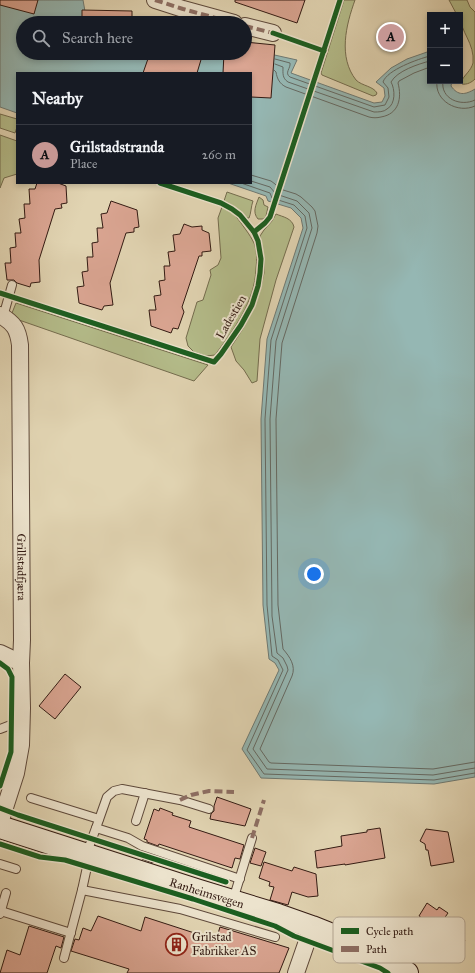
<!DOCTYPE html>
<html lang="en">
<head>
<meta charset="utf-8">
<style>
	:root { --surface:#171b24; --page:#242831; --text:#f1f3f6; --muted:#9ea1a6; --line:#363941; --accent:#c59692 }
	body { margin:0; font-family:"IM FELL Great Primer",serif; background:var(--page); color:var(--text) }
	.controls { position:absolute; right:12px; top:12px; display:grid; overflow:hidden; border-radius:0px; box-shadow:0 2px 6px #0003 }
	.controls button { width:36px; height:36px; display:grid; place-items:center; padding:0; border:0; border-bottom:1px solid var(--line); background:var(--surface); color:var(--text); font:20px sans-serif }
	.you { position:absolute; left:314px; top:574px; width:14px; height:14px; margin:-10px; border:3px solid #fff; border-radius:50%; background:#1a73e8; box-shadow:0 0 0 6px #1a73e833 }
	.badge { display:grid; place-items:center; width:26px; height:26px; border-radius:50%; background:var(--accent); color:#111; font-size:13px; font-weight:700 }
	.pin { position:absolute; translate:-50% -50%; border:2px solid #fff; box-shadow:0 1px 4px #0006 }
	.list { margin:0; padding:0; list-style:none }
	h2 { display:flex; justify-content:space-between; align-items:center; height:52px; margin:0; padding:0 16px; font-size:17px }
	h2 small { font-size:13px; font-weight:400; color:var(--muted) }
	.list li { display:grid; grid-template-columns:26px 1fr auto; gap:12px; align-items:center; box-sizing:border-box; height:60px; padding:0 16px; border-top:1px solid var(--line) }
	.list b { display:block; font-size:15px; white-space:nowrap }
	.list p { margin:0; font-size:13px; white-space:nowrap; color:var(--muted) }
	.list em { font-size:13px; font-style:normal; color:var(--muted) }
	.icon { flex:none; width:22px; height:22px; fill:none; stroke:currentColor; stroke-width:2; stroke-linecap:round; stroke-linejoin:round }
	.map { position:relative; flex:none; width:475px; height:973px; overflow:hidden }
	.search { position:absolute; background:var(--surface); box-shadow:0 2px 6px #0003; left:16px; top:16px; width:236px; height:44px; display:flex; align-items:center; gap:10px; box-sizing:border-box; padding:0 14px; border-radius:22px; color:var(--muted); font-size:15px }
	.panel { position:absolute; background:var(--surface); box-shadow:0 2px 6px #0003; left:16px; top:72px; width:236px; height:112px; border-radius:0px }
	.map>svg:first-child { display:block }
	.green { fill:#b4bc8a; stroke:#746c4e }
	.water { fill:#95b7b3; stroke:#6e7973 }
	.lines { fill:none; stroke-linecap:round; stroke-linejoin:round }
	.shore { stroke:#646963; stroke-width:1 }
	.building { fill:#daa592; stroke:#331b13 }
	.lane-casing { stroke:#5e493b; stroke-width:10 }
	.street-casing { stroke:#5e493b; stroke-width:18 }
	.secondary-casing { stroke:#331b13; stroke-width:24 }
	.lane { stroke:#ece3cd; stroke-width:8 }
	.street { stroke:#ece3cd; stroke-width:16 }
	.secondary { stroke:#ece3cd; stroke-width:22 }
	.quiet { stroke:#8d6e63; stroke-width:4; stroke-dasharray:8 4; stroke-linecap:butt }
	.cycleway-casing { stroke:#ece3cd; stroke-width:8 }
	.cycleway { stroke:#1b5e20; stroke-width:5 }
	.labels { text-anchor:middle; stroke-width:4; stroke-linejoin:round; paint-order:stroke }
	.street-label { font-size:12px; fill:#331b13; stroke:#ece3cd }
	.poi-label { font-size:12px; fill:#331b13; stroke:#ece3cd; text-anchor:start }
	.key { fill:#ece3cd; stroke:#b4a795; stroke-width:1 }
	.key-label { font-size:11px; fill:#331b13 }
</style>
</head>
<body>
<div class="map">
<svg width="475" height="973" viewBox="0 0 475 973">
	<rect width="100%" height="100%" fill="#e1d4b2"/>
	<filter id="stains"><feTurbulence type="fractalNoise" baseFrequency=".005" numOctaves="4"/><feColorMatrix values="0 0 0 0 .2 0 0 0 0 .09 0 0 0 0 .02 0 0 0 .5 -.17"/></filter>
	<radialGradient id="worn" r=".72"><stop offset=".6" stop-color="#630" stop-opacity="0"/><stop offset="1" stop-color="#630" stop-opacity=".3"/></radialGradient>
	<g class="green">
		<path d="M 344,0 L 355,0 C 346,25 338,57 356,80 C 362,86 373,86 377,93 L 376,95 L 373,96 L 322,75 L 321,73 Z"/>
		<path d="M 449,0 L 467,0 L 470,7 L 475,12 L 475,79 C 472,82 467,85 462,84 L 461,82 C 464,75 471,71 473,63 C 475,43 460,32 460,15 L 457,15 Z"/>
		<polygon points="0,114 17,119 17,127 15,133 0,128"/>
		<polygon points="0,135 17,141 17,174 4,178 0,188"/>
		<path d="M 227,192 L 253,201 C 251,206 251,214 249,218 L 245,218 C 240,210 233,205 224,201 Z"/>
		<path d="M 259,197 L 263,200 L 264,205 L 268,207 L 266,216 L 263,219 L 258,219 C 252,212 256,205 259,197 Z"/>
		<path d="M 222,207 C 235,213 238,219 246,230 C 249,234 252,239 254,243 C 257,251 257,260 256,268 C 255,302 234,329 215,355 L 206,356 L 194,352 L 188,346 L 186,338 L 197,302 L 203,300 L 211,275 L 210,270 L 218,265 L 221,258 L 218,218 Z"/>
		<path d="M 276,214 C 283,217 292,218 294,227 L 276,280 L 260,339 L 257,381 L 252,383 L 244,370 L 236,361 L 231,347 L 244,327 L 255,305 L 261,287 L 264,273 L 264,259 L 260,236 L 264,230 L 272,221 Z"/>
		<polygon points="16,303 208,365 194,381 19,320 12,313"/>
	</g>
	<path class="water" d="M 0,0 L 83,0 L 86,17 L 131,23 L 23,23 L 23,53 L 189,53 L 201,56 L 213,53 L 261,52 L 297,60 L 291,73 L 374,103 L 382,102 L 385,96 L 384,88 L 376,82 L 391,68 L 407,59 L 430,51 L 430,81 L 452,81 L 451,86 C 458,96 465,95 475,89 L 475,777 L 434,784 L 261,778 L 242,749 L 279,670 L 275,663 L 269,659 L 263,605 L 261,419 L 267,339 L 303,228 L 301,218 L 291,208 L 268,201 L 266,196 L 228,183 L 251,183 L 251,73 L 17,73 L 17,113 L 0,107 Z"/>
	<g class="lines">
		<g class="shore">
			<path d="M 275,59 L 290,63 C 291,68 284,73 290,77 L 374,107 L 385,105 L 389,97 L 388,88 L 383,82 C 387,70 418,59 430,56"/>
			<path d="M 275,64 L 283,67 C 283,73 282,78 288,82 L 374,112 C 378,112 384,112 387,109 C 396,104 395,89 391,82 C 397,71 418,64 430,61"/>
			<path d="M 274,70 L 276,72 C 277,79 280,84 286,87 L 369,117 C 373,118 377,118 381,117 C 399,114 402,98 398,83 L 399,81 L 414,73 L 430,67"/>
			<path d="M 437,81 C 434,101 458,114 475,106"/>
			<path d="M 443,81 C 440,99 461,107 475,100"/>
			<path d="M 251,175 L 271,181 L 275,184 L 280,189 L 296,194 L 301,197 L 312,207 L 315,211 L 318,226 L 317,233 L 282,343 L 276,419 L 278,605 L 283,649 C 290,657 296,666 292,676 L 260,749 L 269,762 L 271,763 L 433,769 L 475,762"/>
			<polyline points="251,181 270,187 276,194 297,201 309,213 312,228 276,341 270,419 272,616 277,653 283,658 287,666 288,670 253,749 267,769 433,775 475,768"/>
			<polyline points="241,183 267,192 270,193 272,198 294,205 305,216 307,228 271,340 265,419 267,605 272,656 278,660 283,670 247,750 264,774 434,780 475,773"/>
		</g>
	</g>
	<g class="building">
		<polygon points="0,0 38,0 34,14 0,5"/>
		<polygon points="235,0 305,0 297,23 235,2"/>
		<polygon points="82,10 132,11 132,23 82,23"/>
		<polygon points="245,42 275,45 271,98 251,97 251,73 223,73 224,53 245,53"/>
		<polygon points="150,53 203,53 197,73 143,73"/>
		<polygon points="37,183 58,183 66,186 67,203 61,204 62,208 55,209 39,260 40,282 31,283 30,287 17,283 14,280 7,280 5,263 11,263 10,248 16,247 15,233 21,233 19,219 25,218 24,204 30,204 29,189 35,189"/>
		<polygon points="111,201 137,210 139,227 134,228 134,232 126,233 110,283 113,305 104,306 102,310 79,303 77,287 84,286 82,272 88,271 87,257 93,257 92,243 98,242 97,228 103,228 101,214 107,213"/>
		<polygon points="184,224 192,227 202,226 202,230 209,233 211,251 202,252 202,256 199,256 182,307 184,312 178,329 173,328 171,333 151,326 149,310 156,310 154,296 161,295 159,281 165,280 164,266 170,266 168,252 175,251 173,235 180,234"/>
		<polygon points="65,674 81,687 55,719 39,706"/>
		<polygon points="217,797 251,809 245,826 210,819 211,814 214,811 214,806"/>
		<polygon points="160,808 173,813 172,815 191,821 189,827 244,845 240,859 235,858 232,868 159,844 158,846 147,842 147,840 144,839 154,809 159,811"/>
		<polygon points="380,828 385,858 345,865 345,864 317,868 315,851 342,846 341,836 367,832 367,830"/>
		<polygon points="426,829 448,832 454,862 431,866 428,850 426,850 425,844 420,841"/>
		<polygon points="255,848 266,852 261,866 250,863"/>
		<polygon points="144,852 155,856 153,863 142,859"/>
		<polygon points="264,862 292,871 294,867 316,874 318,896 308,897 292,892 288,905 270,900 274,887 269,886 270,882 259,878"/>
		<polygon points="427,903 437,910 439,907 448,913 441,923 465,940 455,955 430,937 437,928 419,916"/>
		<polygon points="98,916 141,931 145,917 216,940 220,927 289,948 279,973 127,973 129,969 71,951 75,939 79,940 83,928 91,931"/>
		<polygon points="29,926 64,937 61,948 56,946 47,973 0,973 7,950 20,955"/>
	</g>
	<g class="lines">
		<defs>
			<g id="lane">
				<polyline points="3,317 12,285"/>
				<polyline points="0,729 21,721"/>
				<polyline points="31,798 99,819"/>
				<polyline points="136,821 145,793"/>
				<polyline points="96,828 107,797 114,791 122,789 180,800 209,809"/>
				<polyline points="0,864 16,869"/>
				<polyline points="82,890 180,909 275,937"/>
				<polyline points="233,900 252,838"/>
				<polyline points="1,911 71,933"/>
				<polyline points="0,914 6,893"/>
				<polyline points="64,958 82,890 87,867 86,855 96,828 128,838 142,846 240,879"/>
			</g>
			<g id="street">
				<polyline points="155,0 183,9 234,23"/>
				<polyline points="245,26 273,33"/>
				<path id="s1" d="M 0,315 C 14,323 18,329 20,345 L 22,640 L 21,663 L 22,708 L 21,745 L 16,773 L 0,823"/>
				<polyline points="0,653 21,663"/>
				<polyline points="296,973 312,927"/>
			</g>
			<g id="secondary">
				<path id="s2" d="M 0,827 L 196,890 L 278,915 L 312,927 L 357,945 L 383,958 L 407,973"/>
			</g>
		</defs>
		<use href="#lane" class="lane-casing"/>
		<use href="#street" class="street-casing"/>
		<use href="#secondary" class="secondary-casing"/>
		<use href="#lane" class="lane"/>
		<use href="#street" class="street"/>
		<use href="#secondary" class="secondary"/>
		<g class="quiet">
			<polyline points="155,0 183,9 234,23"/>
			<polyline points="245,26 273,33"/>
			<polyline points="180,800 191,795 209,791 234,792"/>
			<polyline points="252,838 264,800"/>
		</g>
		<defs>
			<g id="cycleway">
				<polyline points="273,33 324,51"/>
				<polyline points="254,232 265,223 270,217 340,0"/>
				<polyline points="0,293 93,323 214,362 221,354 241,325 252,305 258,286 260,273 261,259 258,241 254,232 240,215 232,209 221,203 160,183"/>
				<polyline points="0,663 8,669 12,677 11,752 0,786"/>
				<polyline points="0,808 18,815 226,882"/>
				<polyline points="0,844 40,857 65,860 193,899 275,926 294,936 380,968 388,973"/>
			</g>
		</defs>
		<use href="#cycleway" class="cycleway-casing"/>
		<use href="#cycleway" class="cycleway"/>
	</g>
	<defs>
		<symbol id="building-ring" viewBox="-11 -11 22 22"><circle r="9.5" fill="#ece3cd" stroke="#8f2418" stroke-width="1.5"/><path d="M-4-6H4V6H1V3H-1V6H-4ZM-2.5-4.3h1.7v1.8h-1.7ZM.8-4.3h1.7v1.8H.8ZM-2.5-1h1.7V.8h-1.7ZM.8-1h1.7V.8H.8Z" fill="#8f2418"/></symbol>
	</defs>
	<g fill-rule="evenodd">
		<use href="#building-ring" x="164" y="932" width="25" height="25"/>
	</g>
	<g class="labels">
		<g class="street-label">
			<text transform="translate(231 317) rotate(-60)" y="4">Ladestien</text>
			<text dy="4" stroke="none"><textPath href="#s1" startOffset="260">Grillstadfjæra</textPath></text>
			<text dy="4" stroke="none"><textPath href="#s2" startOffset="217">Ranheimsvegen</textPath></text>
		</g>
		<g class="poi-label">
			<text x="192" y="941">Grilstad<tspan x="192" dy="14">Fabrikker AS</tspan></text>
		</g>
	</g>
	<rect x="333" y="917" width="132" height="46" rx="6" class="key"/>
	<rect x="341" y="928" width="18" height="6" fill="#1b5e20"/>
	<rect x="341" y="946" width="18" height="6" fill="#8d6e63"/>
	<g class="key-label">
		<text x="366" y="935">Cycle path</text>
		<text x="366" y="953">Path</text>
	</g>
	<rect width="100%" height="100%" filter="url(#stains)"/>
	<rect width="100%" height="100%" fill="url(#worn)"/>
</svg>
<div class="controls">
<button>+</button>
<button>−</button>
</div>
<div class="you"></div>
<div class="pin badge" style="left:391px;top:37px">A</div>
<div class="search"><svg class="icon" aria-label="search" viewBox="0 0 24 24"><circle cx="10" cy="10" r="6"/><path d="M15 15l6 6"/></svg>Search here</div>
<section class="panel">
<h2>Nearby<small></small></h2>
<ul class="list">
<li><span class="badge">A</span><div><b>Grilstadstranda</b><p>Place</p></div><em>260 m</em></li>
</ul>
</section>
</div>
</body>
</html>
